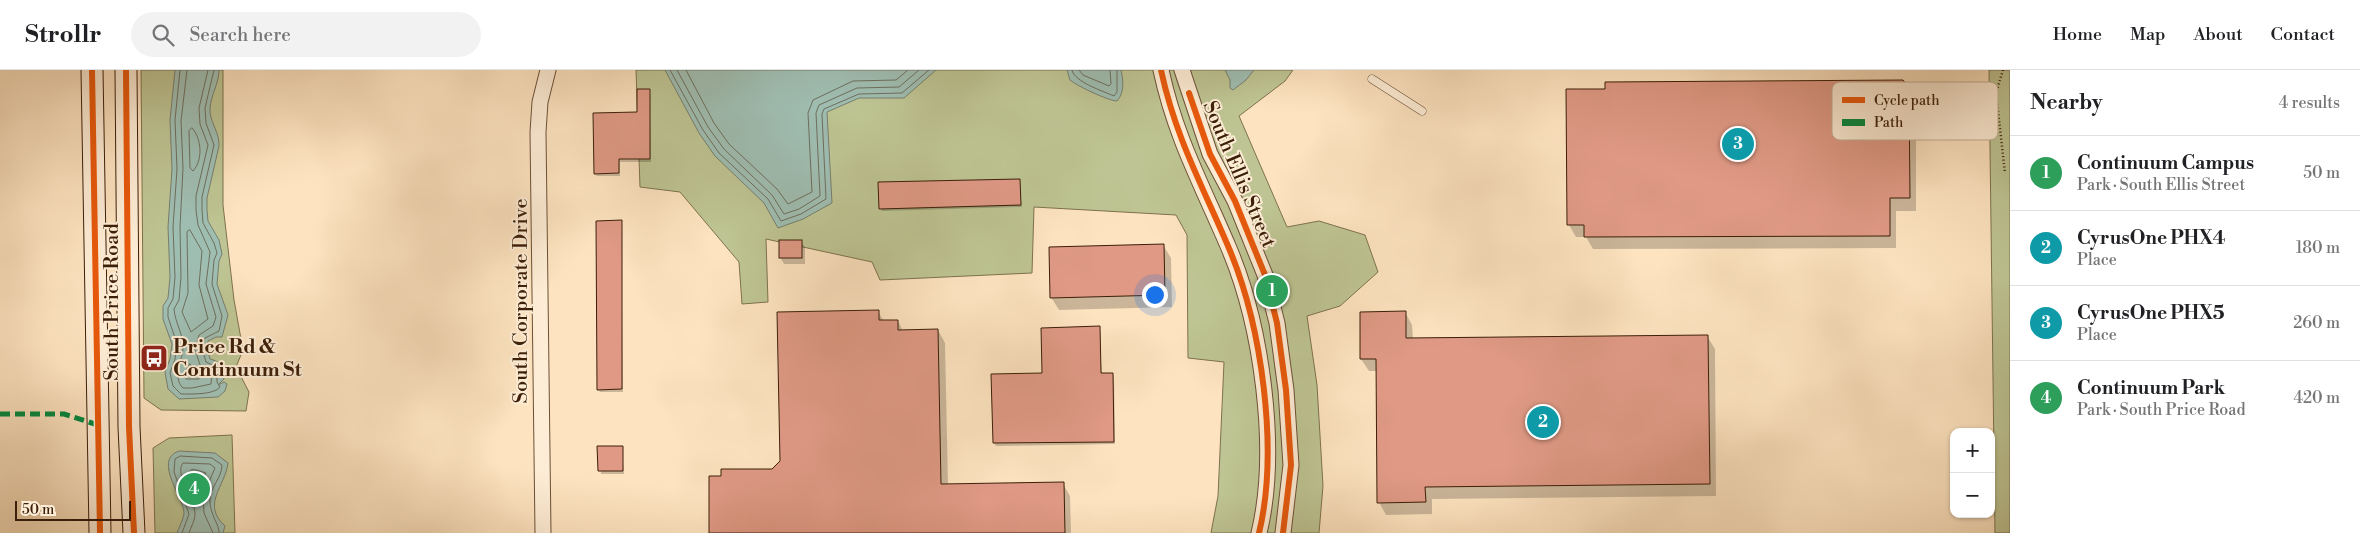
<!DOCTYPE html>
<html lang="en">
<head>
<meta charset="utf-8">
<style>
	:root { --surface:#fff; --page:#f2f2f2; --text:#202124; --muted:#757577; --line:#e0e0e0; --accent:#0f766e }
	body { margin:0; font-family:"Libre Bodoni",serif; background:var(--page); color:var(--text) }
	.controls { position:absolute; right:15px; bottom:15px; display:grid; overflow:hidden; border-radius:10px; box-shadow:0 1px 4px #0004 }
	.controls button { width:45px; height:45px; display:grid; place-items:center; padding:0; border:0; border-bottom:1px solid var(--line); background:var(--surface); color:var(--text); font:25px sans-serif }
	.scale { position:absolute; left:15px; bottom:12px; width:116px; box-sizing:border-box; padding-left:5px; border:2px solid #3c1f08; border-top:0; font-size:14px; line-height:18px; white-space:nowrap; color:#3c1f08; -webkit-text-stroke:4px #feedd6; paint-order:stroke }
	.you { position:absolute; left:1154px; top:224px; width:18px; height:18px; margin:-12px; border:4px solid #fff; border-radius:50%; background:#1a73e8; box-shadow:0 0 0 8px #1a73e833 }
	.badge { display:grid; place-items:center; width:32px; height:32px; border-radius:50%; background:var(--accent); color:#fff; font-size:16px; font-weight:700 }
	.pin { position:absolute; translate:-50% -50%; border:2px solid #fff; box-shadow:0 1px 5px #0006 }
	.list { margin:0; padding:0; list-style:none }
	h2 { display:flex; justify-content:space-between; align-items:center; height:65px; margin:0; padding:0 20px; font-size:21px }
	h2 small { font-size:16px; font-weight:400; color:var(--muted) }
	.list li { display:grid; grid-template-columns:32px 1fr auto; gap:15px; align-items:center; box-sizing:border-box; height:75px; padding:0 20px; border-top:1px solid var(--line) }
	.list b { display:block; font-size:19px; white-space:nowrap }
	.list p { margin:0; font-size:16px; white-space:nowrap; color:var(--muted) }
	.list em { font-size:16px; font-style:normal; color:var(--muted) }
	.icon { flex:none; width:28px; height:28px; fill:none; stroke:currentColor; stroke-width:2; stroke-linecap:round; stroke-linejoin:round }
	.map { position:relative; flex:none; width:2010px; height:463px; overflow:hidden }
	header { display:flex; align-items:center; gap:30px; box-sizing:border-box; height:70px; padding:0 25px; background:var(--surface); border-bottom:1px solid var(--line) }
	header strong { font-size:24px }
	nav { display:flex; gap:28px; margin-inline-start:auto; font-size:18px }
	.search { width:350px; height:45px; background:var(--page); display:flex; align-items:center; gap:12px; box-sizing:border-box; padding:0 18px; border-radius:28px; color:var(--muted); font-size:19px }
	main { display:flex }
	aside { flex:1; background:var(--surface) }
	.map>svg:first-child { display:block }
	.green { fill:#bec493; stroke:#7d724e }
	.water { fill:#9fbeb2; stroke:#777e6e }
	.shadow { fill:#0003 }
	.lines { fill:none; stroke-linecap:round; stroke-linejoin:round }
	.shore { stroke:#6e6e5d; stroke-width:1 }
	.building { fill:#df9985; stroke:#3c1f08 }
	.lane-casing { stroke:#6c5036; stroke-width:9 }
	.street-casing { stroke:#6c5036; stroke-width:17 }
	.secondary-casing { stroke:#3c1f08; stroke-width:23 }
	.path { stroke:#3c1f08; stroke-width:2.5; stroke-dasharray:1 2.5; stroke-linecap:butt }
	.lane { stroke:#feedd6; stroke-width:8 }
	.street { stroke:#feedd6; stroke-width:15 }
	.secondary { stroke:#feedd6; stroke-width:21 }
	.quiet { stroke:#00873e; stroke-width:5; stroke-dasharray:10 5; stroke-linecap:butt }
	.cycleway-casing { stroke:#feedd6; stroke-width:9 }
	.cycleway { stroke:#e8590c; stroke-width:6 }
	.labels { text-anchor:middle; stroke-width:4; stroke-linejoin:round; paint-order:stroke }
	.street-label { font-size:20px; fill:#3c1f08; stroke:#feedd6 }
	.poi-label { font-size:20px; font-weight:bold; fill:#3c1f08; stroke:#feedd6; text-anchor:start }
	.key { fill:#feedd6; stroke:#c4af98; stroke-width:1 }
	.key-label { font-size:14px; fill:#3c1f08 }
</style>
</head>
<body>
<header>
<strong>Strollr</strong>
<div class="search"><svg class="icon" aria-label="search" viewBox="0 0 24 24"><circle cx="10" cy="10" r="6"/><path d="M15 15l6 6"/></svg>Search here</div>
<nav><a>Home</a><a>Map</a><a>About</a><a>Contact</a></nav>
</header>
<main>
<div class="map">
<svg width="2010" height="463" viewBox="0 0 2010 463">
	<rect width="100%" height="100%" fill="#fde3c0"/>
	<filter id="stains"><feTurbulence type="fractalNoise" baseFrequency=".004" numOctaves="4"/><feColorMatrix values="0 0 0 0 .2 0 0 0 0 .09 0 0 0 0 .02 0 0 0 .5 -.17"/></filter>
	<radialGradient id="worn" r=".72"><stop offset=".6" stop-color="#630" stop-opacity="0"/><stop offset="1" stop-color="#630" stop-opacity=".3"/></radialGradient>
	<g class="green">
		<polygon points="141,0 223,0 223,135 234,230 243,280 236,297 249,322 246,341 161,340 144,328"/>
		<polygon points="636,0 1293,0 1285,11 1239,46 1287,157 1319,151 1365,165 1378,202 1340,236 1307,246 1317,315 1323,416 1319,463 1211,463 1218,426 1224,292 1188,288 1187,165 1176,145 1034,137 1032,203 880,210 872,192 766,169 768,232 742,234 739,192 680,122 640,117"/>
		<polygon points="1989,0 2010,0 2010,463 1995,463"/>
		<polygon points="232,365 235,463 155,463 153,378 169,368"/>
	</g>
	<g class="water">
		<path d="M 175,0 L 219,0 C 219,13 211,25 210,38 C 209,52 220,62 219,76 L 207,128 L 207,140 L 208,151 L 219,170 L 222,184 L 219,191 L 217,214 L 228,245 L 222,267 L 216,267 L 208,271 L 207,278 L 210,289 C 222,292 223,297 224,309 L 218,315 L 224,312 L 227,314 L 225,321 L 218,327 L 179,329 L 168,319 L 165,302 L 170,289 L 172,274 L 163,249 L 163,236 L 168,228 L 170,207 L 168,157 L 172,99 L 170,50 Z"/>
		<polygon points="665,0 936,0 904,28 859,28 827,42 832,133 803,149 778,158 764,133 715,86 699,63"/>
		<path d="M 1067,0 L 1121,0 C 1123,10 1125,22 1117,31 C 1109,31 1077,16 1070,10 Z"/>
		<polygon points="1225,0 1254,0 1246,10 1233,20 1230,18 1230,10"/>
		<path d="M 179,381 L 215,383 L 228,393 C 225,417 201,434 225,456 L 223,463 L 177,463 C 179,457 183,450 184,444 C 185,429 152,390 179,381 Z"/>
	</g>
	<g class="shadow">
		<polygon points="1908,19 1916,32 1916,141 1896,141 1896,178 1593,179 1586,167 1576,167 1569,155"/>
		<polygon points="650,20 651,92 620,92 620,106 597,106 595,104 639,44"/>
		<polygon points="1019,110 1022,137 882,141 880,138"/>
		<polygon points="621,152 623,322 600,322 598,319"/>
		<polygon points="801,171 805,178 805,194 784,194 780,187"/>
		<polygon points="1163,175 1171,188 1172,237 1059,240 1051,227"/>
		<polygon points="878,241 884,252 898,251 903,261 938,260 945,273 948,415 1063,414 1070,426 1071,463 710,463 722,407 773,401 781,392"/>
		<polygon points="1405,242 1412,255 1413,269 1707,266 1715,279 1716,426 1432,429 1432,444 1386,445 1379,432 1377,301 1369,301 1361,289"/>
		<polygon points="1099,258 1102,304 1112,304 1114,307 1115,374 996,376 994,373 1043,304"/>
		<polygon points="599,377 622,377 624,404 601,404"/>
	</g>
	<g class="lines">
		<g class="shore">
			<path d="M 180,0 L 175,50 L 177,99 L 173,157 L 175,207 L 173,229 L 168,238 L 168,247 L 177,274 L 175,289 L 170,303 L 173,316 L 181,324 C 191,324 214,325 220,317 L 217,312 L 217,297 L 206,292 L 202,278 L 205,268 L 219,261 L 222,246 L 212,214 L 214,190 L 217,183 L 214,173 L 203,153 L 202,140 L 202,127 L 214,75 L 206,53 L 205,38 L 214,0"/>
			<path d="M 187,0 L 181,51 L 183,98 L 180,157 L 181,207 L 179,230 L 174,239 C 175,253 184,265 183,279 C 182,292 172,307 183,318 L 192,318 L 211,314 L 212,302 L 200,295 L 195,279 L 199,265 L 213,256 L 216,247 L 206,214 L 210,182 L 198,155 L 196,140 L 196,126 L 208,75 L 200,54 L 199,38 L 208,0"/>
			<polyline points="670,0 703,60 719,83 768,129 781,151 801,144 826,129 822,44 824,39 859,24 902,23 929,0"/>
			<polyline points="677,0 708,57 724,79 772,125 784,144 799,139 820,126 816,43 819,35 857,18 899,17 919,0"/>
			<polyline points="686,0 714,53 729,74 777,119 788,134 812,122 808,43 813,30 853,11 896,10 908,0"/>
			<path d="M 1072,0 C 1074,12 1103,21 1114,26 L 1117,22 L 1117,0"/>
			<polyline points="1079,0 1083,5 1109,16 1111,14 1110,0"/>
			<path d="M 192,58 C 202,69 203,90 193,101 L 190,98 L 189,61 Z"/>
			<polygon points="190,160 202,181 199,215 208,249 191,262 182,242 188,223 187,162"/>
			<polygon points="190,294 200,305 199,309 186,309 185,303"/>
			<polygon points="196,400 206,403 196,418 189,403 191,400"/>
			<path d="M 182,463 L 189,444 L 174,402 L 175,389 L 180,386 L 212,388 L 222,395 C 222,408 210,417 210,429 C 209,444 220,455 219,463"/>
			<path d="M 189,463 C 191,457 195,450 195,444 C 195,430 174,404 183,393 L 210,394 L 215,398 L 203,426 L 204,443 L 213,463"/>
		</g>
	</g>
	<g class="building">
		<polygon points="1903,10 1909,18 1910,128 1890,128 1890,166 1584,167 1584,155 1567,155 1566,19 1605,19 1605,12"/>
		<polygon points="637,19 650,19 650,89 619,89 619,103 594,104 593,43 637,42"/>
		<polygon points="1020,109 1021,135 879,139 878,112"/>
		<polygon points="622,150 622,319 597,320 596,151"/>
		<rect x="779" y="170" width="23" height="18"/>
		<polygon points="1164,174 1165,225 1050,228 1049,177"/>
		<polygon points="879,240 879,250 898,250 898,260 938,259 941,414 1064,412 1065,463 709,463 709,406 721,406 721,399 772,399 780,391 777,242"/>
		<polygon points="1406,241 1406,268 1708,265 1710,414 1425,417 1426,432 1377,433 1376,289 1360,289 1360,242"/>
		<polygon points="1100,256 1101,303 1113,303 1114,372 993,373 991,304 1042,303 1041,258"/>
		<polygon points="597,376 623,376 623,401 598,401"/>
	</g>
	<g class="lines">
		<defs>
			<polyline id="lane" points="1372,9 1422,41"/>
			<g id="street">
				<path d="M 1161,0 C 1175,66 1202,115 1228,176 C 1262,255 1279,380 1259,463"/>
				<polyline points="1182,0 1210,84 1235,131 1265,205 1277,253 1286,320 1291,395 1283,463"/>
				<polyline points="543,463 538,62 540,32 548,0"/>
			</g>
			<g id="secondary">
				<polyline points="92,0 100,463"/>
				<polyline points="126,0 129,357 134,463"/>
			</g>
		</defs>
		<use href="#lane" class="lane-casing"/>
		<use href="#street" class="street-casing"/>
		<use href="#secondary" class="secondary-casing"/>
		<polyline class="path" points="2003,0 1996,23 2005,103"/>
		<use href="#lane" class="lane"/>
		<use href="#street" class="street"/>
		<use href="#secondary" class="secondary"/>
		<polyline class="quiet" points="0,344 64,344 98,355"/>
		<defs>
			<g id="cycleway">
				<polyline points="92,0 100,463"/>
				<polyline points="126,0 129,357 134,463"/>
				<path d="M 1161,0 C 1175,66 1202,115 1228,176 C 1262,255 1279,380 1259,463"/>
				<polyline points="1189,23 1210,84 1235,131 1265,205 1277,253 1286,320 1291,395 1283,463"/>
			</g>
		</defs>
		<use href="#cycleway" class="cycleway-casing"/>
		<use href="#cycleway" class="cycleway"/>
	</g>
	<defs>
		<symbol id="bus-square" viewBox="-11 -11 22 22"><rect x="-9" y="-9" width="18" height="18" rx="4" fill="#8f2418" stroke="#feedd6"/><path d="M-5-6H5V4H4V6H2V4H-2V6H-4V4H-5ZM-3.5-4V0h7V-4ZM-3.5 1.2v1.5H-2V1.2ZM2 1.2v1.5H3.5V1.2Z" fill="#fff"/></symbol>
	</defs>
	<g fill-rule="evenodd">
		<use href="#bus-square" x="138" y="272" width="32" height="32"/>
	</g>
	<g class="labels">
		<g class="street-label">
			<text transform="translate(1240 104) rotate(67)" y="7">South Ellis Street</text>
			<text transform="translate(520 231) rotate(-90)" y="7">South Corporate Drive</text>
			<text transform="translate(111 232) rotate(-90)" y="7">South Price Road</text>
		</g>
		<g class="poi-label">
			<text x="173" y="283">Price Rd &amp;<tspan x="173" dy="23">Continuum St</tspan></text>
		</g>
	</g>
	<rect x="1832" y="12" width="166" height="58" rx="8" class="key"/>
	<rect x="1842" y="27" width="23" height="6" fill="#e8590c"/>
	<rect x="1842" y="49" width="23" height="7" fill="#00873e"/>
	<g class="key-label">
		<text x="1874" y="35">Cycle path</text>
		<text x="1874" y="57">Path</text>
	</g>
	<rect width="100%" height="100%" filter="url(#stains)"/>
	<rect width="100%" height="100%" fill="url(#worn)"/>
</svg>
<div class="controls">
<button>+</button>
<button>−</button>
</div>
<div class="scale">50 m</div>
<div class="you"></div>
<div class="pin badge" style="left:1272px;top:221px;background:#2e9e5b">1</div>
<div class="pin badge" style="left:1543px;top:352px;background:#0f9aa8">2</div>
<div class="pin badge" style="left:1738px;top:74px;background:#0f9aa8">3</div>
<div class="pin badge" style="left:194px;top:419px;background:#2e9e5b">4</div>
</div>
<aside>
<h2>Nearby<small>4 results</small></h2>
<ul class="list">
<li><span class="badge" style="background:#2e9e5b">1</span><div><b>Continuum Campus</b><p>Park · South Ellis Street</p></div><em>50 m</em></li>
<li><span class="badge" style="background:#0f9aa8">2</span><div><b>CyrusOne PHX4</b><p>Place</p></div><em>180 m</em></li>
<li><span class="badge" style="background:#0f9aa8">3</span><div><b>CyrusOne PHX5</b><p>Place</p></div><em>260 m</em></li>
<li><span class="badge" style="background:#2e9e5b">4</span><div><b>Continuum Park</b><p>Park · South Price Road</p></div><em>420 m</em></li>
</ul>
</aside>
</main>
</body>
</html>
